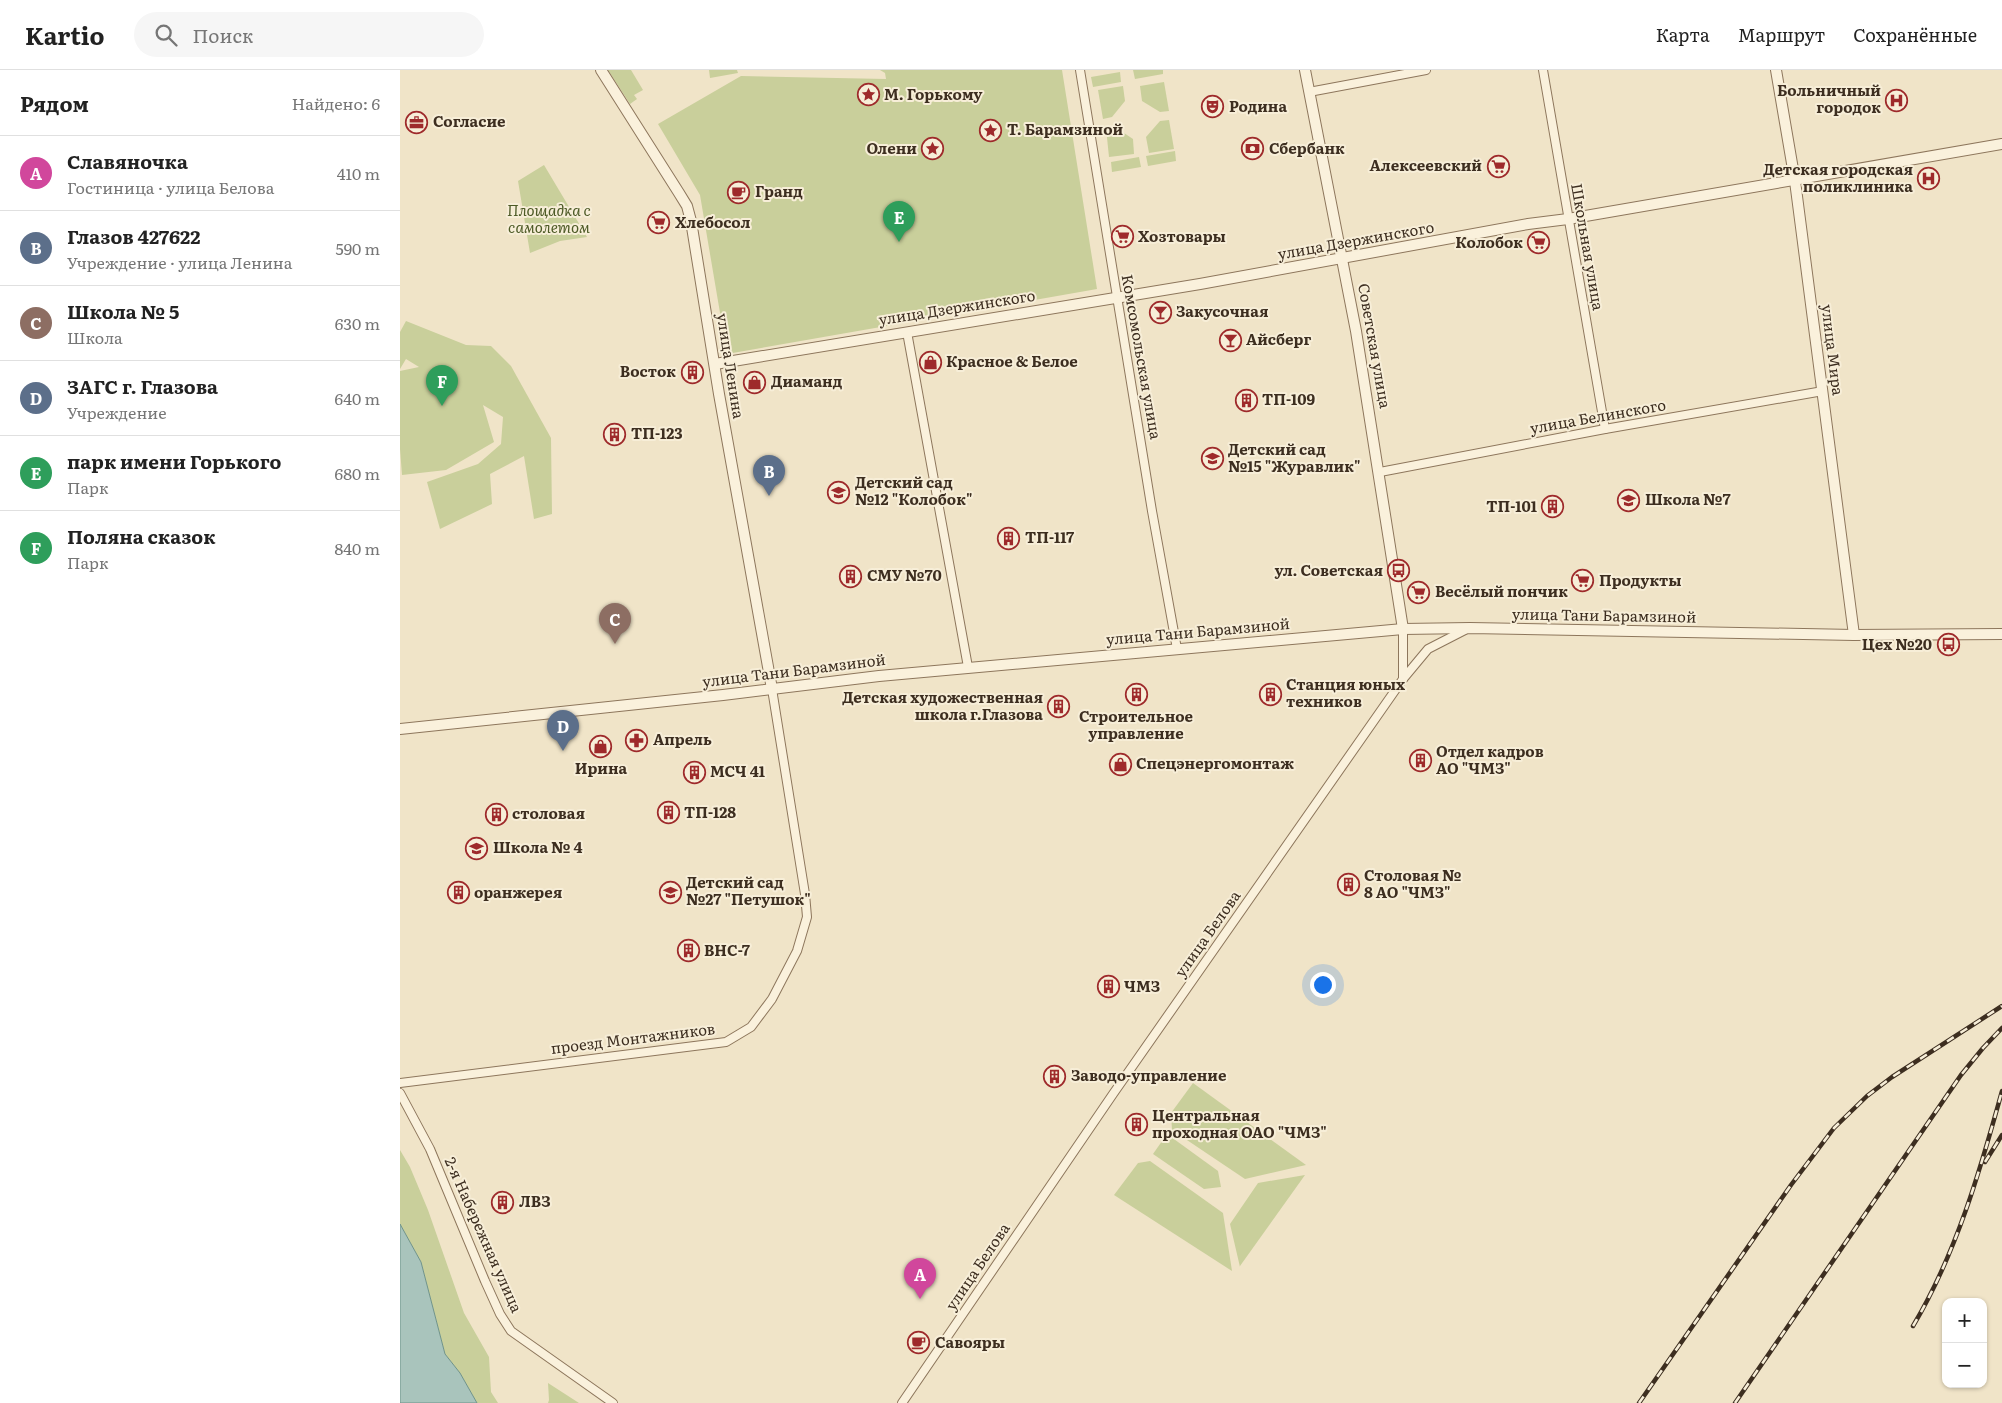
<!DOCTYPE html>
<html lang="ru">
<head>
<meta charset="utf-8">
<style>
	:root { --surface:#fff; --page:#f6f6f6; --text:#222; --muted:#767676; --line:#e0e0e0; --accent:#b45309 }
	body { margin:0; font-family:Literata,serif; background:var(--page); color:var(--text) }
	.controls { position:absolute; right:15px; bottom:15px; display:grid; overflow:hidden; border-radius:10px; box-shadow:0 1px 4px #0004 }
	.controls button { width:45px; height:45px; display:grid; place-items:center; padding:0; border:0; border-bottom:1px solid var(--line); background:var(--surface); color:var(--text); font:25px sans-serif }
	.you { position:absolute; left:922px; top:914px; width:18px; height:18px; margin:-12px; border:4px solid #fff; border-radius:50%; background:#1a73e8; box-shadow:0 0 0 8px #1a73e833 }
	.badge { display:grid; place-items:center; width:32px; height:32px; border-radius:50%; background:var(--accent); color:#fff; font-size:16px; font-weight:700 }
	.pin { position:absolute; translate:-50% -41px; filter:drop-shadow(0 1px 2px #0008) }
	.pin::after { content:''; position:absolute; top:26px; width:18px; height:15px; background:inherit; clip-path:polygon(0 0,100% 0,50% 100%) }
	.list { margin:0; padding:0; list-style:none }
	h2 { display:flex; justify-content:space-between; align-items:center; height:65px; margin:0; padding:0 20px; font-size:21px }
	h2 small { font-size:16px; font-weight:400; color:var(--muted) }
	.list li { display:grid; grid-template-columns:32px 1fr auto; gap:15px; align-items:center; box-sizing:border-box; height:75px; padding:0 20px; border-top:1px solid var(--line) }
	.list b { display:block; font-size:19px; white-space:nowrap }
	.list p { margin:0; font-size:16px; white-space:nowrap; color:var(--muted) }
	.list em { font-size:16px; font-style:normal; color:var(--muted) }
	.icon { flex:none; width:28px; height:28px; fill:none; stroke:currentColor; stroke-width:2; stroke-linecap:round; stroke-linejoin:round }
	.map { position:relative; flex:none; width:1602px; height:1333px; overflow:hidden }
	header { display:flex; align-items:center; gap:30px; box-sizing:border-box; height:70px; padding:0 25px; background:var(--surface); border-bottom:1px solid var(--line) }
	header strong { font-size:24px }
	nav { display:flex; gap:28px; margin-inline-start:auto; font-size:18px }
	.search { width:350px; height:45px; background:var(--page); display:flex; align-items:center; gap:12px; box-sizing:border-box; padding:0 18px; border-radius:28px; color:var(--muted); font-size:19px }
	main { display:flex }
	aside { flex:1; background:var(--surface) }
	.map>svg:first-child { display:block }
	.green { fill:#c9cf9b }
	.water { fill:#a9c4bc; stroke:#6f938a }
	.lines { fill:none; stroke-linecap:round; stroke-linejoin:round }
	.minor-casing { stroke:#8d765c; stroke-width:10 }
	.tertiary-casing { stroke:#8d765c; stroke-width:12 }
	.minor { stroke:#faf1dc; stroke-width:8 }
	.tertiary { stroke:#faf1dc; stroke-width:10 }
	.rail-casing { stroke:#3d2e20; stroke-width:4.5 }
	.rail { stroke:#f7eed8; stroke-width:2.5; stroke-dasharray:8; stroke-linecap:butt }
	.labels { text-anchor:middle; stroke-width:4; stroke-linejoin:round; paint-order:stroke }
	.poi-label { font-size:15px; font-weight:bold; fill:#3d2e20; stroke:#f7eed8; text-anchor:start }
	.park-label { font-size:15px; font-style:italic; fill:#4d5a26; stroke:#f7eed8 }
	.street-label { font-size:15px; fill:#3d2e20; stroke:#f7eed8 }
</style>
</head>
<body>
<header>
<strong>Kartio</strong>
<div class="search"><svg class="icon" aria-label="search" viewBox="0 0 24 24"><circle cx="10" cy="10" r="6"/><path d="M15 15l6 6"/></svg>Поиск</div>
<nav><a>Карта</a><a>Маршрут</a><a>Сохранённые</a></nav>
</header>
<main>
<aside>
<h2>Рядом<small>Найдено: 6</small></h2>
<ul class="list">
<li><span class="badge" style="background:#d1479c">A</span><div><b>Славяночка</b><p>Гостиница · улица Белова</p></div><em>410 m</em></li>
<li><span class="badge" style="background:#5c6f8a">B</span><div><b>Глазов 427622</b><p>Учреждение · улица Ленина</p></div><em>590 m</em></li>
<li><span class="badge" style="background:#8d6e63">C</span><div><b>Школа № 5</b><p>Школа</p></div><em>630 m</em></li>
<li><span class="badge" style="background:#5c6f8a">D</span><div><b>ЗАГС г. Глазова</b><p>Учреждение</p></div><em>640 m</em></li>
<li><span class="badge" style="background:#2e9e5b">E</span><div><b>парк имени Горького</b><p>Парк</p></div><em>680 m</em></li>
<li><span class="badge" style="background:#2e9e5b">F</span><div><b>Поляна сказок</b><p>Парк</p></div><em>840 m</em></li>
</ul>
</aside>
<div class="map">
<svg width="1602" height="1333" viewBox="0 0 1602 1333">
	<rect width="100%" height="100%" fill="#f0e4c8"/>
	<g class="green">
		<polygon points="208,0 231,0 243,20 234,25 237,29 230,34"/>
		<polygon points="309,0 337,0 338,3 310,8"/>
		<polygon points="480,0 662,0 697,219 327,284 300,125 258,54 341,6 486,9 485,3"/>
		<polygon points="733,0 763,0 763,4 735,9"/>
		<polygon points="720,2 721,12 693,17 691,7"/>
		<polygon points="764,12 769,41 760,42 742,31 740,16"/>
		<polygon points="723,16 725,31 712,47 703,49 698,20"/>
		<polygon points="769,50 774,79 749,83 746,67 760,51"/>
		<polygon points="715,57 733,69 734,84 709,87 706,58"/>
		<polygon points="775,81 776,91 748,96 746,86"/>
		<polygon points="739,87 741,97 712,102 711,92"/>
		<polygon points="144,95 187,167 160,171 130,183 118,111"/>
		<polygon points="6,251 66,275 91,276 111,296 151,368 152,444 134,449 124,386 90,404 92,434 40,459 27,412 78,394 101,374 103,347 83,335 94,372 46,400 2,405 0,379 0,301 19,297 6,289 0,299 0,262"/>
		<polygon points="793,1013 906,1095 845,1109 772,1060 771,1043"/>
		<polygon points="767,1064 818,1101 821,1117 804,1119 753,1084"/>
		<polygon points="0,1080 10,1097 28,1140 64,1243 89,1287 91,1322 98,1333 77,1333 60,1303 45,1284 21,1192 0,1154"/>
		<polygon points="750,1091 823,1143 832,1201 714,1125 738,1093"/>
		<polygon points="905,1105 840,1196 840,1197 830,1154 858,1113"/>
		<polygon points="148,1313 179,1333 148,1333 149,1330"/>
	</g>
	<polygon class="water" points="0,1154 21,1192 45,1284 60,1303 77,1333 0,1333"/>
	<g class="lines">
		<defs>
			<g id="minor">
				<polyline points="680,0 752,441 777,579"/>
				<polyline points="1143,0 1205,359"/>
				<polyline points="909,22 1026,0"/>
				<polyline points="507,262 568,597"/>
				<polyline points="980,402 1205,359 1423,321"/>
				<polyline points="1003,609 1028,579 1065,560"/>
				<polyline points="0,1013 326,972 351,957 372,929 397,881 407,847 405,824 372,619"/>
				<polyline points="0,1023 30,1079 85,1211 100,1244 111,1261 213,1333"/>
				<polyline points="502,1333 713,1024 1003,609 1003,559"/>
			</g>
			<g id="tertiary">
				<polyline points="201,0 279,123 287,136 291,151 319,324 372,619"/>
				<polyline points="905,0 956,261 1003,559"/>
				<polyline points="1376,0 1395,111 1454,565"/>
				<polyline points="315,294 800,214 1128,154 1168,149 1602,74"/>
				<polyline points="0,659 323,625 479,606 1003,559 1070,558 1454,565 1602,564"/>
			</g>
		</defs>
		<use href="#minor" class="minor-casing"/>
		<use href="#tertiary" class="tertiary-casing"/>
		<use href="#minor" class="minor"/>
		<use href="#tertiary" class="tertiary"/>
		<defs>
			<g id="rail">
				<polyline points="1585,1092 1602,1065"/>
				<path d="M 1513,1256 C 1556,1184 1580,1101 1602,1021"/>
				<polyline points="1239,1333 1391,1115 1434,1058 1467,1026 1492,1007 1602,936"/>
				<polyline points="1335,1333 1561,1005 1583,978 1602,958"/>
			</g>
		</defs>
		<use href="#rail" class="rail-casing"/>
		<use href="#rail" class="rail"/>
	</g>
	<defs>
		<symbol id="sight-ring" viewBox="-11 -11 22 22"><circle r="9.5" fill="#f7eed8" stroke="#9e2a2b" stroke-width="1.5"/><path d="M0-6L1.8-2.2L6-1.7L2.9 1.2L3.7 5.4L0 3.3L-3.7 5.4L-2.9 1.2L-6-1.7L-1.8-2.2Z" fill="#9e2a2b"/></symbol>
		<symbol id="hospital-ring" viewBox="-11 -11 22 22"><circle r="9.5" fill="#f7eed8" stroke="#9e2a2b" stroke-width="1.5"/><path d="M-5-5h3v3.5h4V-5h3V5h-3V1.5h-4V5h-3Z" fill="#9e2a2b"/></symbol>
		<symbol id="theatre-ring" viewBox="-11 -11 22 22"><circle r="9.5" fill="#f7eed8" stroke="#9e2a2b" stroke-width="1.5"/><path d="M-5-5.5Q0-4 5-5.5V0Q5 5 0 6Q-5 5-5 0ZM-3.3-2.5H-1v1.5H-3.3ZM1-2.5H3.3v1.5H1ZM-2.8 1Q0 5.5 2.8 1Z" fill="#9e2a2b"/></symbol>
		<symbol id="office-ring" viewBox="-11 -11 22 22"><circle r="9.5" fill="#f7eed8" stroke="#9e2a2b" stroke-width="1.5"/><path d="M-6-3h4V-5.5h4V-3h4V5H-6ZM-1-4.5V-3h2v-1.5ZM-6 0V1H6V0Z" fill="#9e2a2b"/></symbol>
		<symbol id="bank-ring" viewBox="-11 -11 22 22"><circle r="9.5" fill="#f7eed8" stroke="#9e2a2b" stroke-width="1.5"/><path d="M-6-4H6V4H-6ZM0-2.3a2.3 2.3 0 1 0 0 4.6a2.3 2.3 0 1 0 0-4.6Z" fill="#9e2a2b"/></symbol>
		<symbol id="supermarket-ring" viewBox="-11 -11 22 22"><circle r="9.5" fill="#f7eed8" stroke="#9e2a2b" stroke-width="1.5"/><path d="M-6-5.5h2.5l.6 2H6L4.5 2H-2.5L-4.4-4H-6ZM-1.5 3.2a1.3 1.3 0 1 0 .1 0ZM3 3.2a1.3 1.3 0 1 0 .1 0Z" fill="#9e2a2b"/></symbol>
		<symbol id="cafe-ring" viewBox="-11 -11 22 22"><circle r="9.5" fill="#f7eed8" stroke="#9e2a2b" stroke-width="1.5"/><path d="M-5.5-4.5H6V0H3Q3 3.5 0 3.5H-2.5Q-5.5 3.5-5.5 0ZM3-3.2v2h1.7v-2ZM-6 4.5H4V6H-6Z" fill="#9e2a2b"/></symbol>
		<symbol id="bar-ring" viewBox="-11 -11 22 22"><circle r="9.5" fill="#f7eed8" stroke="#9e2a2b" stroke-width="1.5"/><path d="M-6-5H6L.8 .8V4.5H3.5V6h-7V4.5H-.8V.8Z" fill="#9e2a2b"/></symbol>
		<symbol id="shop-ring" viewBox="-11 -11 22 22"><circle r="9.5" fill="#f7eed8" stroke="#9e2a2b" stroke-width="1.5"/><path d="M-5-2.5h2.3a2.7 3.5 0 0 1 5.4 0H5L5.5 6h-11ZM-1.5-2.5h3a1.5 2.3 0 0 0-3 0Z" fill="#9e2a2b"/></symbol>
		<symbol id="building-ring" viewBox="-11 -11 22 22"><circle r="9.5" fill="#f7eed8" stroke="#9e2a2b" stroke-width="1.5"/><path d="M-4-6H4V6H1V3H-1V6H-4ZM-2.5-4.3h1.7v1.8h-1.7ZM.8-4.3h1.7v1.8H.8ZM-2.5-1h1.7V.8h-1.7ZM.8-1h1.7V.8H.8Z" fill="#9e2a2b"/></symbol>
		<symbol id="school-ring" viewBox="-11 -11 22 22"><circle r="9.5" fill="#f7eed8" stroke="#9e2a2b" stroke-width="1.5"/><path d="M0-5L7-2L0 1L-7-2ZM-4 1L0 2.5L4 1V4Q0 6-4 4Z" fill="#9e2a2b"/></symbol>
		<symbol id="bus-ring" viewBox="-11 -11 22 22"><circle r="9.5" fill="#f7eed8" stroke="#9e2a2b" stroke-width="1.5"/><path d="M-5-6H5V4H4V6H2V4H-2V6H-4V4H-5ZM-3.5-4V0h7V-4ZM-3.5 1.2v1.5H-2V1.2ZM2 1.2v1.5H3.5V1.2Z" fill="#9e2a2b"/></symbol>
		<symbol id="pharmacy-ring" viewBox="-11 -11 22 22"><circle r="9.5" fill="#f7eed8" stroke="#9e2a2b" stroke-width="1.5"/><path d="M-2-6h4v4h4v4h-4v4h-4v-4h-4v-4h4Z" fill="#9e2a2b"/></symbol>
	</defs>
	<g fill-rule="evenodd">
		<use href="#sight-ring" x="456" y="12" width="25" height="25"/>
		<use href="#hospital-ring" x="1484" y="18" width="25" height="25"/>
		<use href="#theatre-ring" x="800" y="24" width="25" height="25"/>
		<use href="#office-ring" x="4" y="40" width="25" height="25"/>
		<use href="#sight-ring" x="578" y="48" width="25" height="25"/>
		<use href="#sight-ring" x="520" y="66" width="25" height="25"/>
		<use href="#bank-ring" x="840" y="66" width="25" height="25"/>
		<use href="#supermarket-ring" x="1086" y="84" width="25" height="25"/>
		<use href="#hospital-ring" x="1516" y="96" width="25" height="25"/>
		<use href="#cafe-ring" x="326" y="110" width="25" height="25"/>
		<use href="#supermarket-ring" x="246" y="140" width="25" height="25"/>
		<use href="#supermarket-ring" x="710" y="154" width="25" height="25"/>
		<use href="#supermarket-ring" x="1126" y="160" width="25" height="25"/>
		<use href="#bar-ring" x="748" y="230" width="25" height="25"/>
		<use href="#bar-ring" x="818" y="258" width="25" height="25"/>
		<use href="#shop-ring" x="518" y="280" width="25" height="25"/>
		<use href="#building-ring" x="280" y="290" width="25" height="25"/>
		<use href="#shop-ring" x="342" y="300" width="25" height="25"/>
		<use href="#building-ring" x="834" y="318" width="25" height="25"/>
		<use href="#building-ring" x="202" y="352" width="25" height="25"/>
		<use href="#school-ring" x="800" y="376" width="25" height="25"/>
		<use href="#school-ring" x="426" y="410" width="25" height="25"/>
		<use href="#school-ring" x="1216" y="418" width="25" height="25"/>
		<use href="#building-ring" x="1140" y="424" width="25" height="25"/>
		<use href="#building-ring" x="596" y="456" width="25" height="25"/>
		<use href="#bus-ring" x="986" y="488" width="25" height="25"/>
		<use href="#building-ring" x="438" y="494" width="25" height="25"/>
		<use href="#supermarket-ring" x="1170" y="498" width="25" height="25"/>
		<use href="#supermarket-ring" x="1006" y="510" width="25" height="25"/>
		<use href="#bus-ring" x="1536" y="562" width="25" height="25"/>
		<use href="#building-ring" x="724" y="612" width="25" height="25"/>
		<use href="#building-ring" x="858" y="612" width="25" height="25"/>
		<use href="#building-ring" x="646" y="624" width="25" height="25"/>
		<use href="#pharmacy-ring" x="224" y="658" width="25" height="25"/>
		<use href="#shop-ring" x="188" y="664" width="25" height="25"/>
		<use href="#building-ring" x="1008" y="678" width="25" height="25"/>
		<use href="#shop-ring" x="708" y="682" width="25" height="25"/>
		<use href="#building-ring" x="282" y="690" width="25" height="25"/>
		<use href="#building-ring" x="256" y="730" width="25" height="25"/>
		<use href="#building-ring" x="84" y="732" width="25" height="25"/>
		<use href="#school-ring" x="64" y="766" width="25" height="25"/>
		<use href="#building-ring" x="936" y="802" width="25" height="25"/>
		<use href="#school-ring" x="258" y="810" width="25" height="25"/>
		<use href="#building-ring" x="46" y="810" width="25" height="25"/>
		<use href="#building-ring" x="276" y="868" width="25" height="25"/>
		<use href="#building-ring" x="696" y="904" width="25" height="25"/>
		<use href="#building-ring" x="642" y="994" width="25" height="25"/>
		<use href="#building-ring" x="724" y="1042" width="25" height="25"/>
		<use href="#building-ring" x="90" y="1120" width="25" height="25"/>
		<use href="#cafe-ring" x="506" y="1260" width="25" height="25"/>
	</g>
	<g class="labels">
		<g class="poi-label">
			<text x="1481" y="26" text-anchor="end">Больничный<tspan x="1481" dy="17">городок</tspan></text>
			<text x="484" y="30">М. Горькому</text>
			<text x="829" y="42">Родина</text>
			<text x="33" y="57">Согласие</text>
			<text x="607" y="65">Т. Барамзиной</text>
			<text x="517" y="84" text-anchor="end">Олени</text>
			<text x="869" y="84">Сбербанк</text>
			<text x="1082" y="101" text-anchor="end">Алексеевский</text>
			<text x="1513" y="105" text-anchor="end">Детская городская<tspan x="1513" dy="17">поликлиника</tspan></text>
			<text x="355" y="127">Гранд</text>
			<text x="275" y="158">Хлебосол</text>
			<text x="738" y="172">Хозтовары</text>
			<text x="1123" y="178" text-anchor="end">Колобок</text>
			<text x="776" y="247">Закусочная</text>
			<text x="846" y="275">Айсберг</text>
			<text x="546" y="297">Красное &amp; Белое</text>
			<text x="276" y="307" text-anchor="end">Восток</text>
			<text x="371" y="317">Диаманд</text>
			<text x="862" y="335">ТП-109</text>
			<text x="231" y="369">ТП-123</text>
			<text x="828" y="385">Детский сад<tspan x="828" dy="17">№15 "Журавлик"</tspan></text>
			<text x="455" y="418">Детский сад<tspan x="455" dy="17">№12 "Колобок"</tspan></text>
			<text x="1245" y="435">Школа №7</text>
			<text x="1137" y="442" text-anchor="end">ТП-101</text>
			<text x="625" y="473">ТП-117</text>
			<text x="983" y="506" text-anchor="end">ул. Советская</text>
			<text x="467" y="511">СМУ №70</text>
			<text x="1199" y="516">Продукты</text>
			<text x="1035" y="527">Весёлый пончик</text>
			<text x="1532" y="580" text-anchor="end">Цех №20</text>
			<text x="886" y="620">Станция юных<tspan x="886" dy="17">техников</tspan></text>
			<text x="643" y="633" text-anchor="end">Детская художественная<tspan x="643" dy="17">школа г.Глазова</tspan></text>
			<text x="736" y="652" text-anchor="middle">Строительное<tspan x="736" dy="17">управление</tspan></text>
			<text x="253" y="675">Апрель</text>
			<text x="1036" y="687">Отдел кадров<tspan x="1036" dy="17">АО "ЧМЗ"</tspan></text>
			<text x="736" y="699">Спецэнергомонтаж</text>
			<text x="201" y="704" text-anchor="middle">Ирина</text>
			<text x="310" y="707">МСЧ 41</text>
			<text x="284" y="748">ТП-128</text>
			<text x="112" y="749">столовая</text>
			<text x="93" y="783">Школа № 4</text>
			<text x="964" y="811">Столовая №<tspan x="964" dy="17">8 АО "ЧМЗ"</tspan></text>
			<text x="286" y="818">Детский сад<tspan x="286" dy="17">№27 "Петушок"</tspan></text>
			<text x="74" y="828">оранжерея</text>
			<text x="304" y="886">ВНС-7</text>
			<text x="724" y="922">ЧМЗ</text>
			<text x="671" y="1011">Заводо-управление</text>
			<text x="752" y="1051">Центральная<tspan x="752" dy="17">проходная ОАО "ЧМЗ"</tspan></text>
			<text x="119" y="1137">ЛВЗ</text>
			<text x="535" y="1278">Савояры</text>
		</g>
		<g class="park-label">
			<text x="149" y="146">Площадка с<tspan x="149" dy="17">самолетом</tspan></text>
		</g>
		<g class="street-label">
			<text transform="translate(956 171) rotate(-10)" y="5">улица Дзержинского</text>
			<text transform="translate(1187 177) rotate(80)" y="5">Школьная улица</text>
			<text transform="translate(557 238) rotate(-9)" y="5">улица Дзержинского</text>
			<text transform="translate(974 276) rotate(80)" y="5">Советская улица</text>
			<text transform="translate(1432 280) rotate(83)" y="5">улица Мира</text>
			<text transform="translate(741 287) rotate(80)" y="5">Комсомольская улица</text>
			<text transform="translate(330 296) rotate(81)" y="5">улица Ленина</text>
			<text transform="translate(1198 347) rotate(-10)" y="5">улица Белинского</text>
			<text transform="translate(1204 546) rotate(1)" y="5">улица Тани Барамзиной</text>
			<text transform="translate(798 562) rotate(-5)" y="5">улица Тани Барамзиной</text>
			<text transform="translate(394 601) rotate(-7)" y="5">улица Тани Барамзиной</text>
			<text transform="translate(808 864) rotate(-55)" y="5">улица Белова</text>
			<text transform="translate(233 969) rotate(-7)" y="5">проезд Монтажников</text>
			<text transform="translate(83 1165) rotate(66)" y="5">2-я Набережная улица</text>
			<text transform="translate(578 1197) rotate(-56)" y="5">улица Белова</text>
		</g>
	</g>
</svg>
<div class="controls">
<button>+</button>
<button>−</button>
</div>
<div class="you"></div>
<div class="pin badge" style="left:520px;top:1229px;background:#d1479c">A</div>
<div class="pin badge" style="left:369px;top:426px;background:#5c6f8a">B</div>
<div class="pin badge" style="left:215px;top:574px;background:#8d6e63">C</div>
<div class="pin badge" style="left:163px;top:681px;background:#5c6f8a">D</div>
<div class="pin badge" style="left:499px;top:172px;background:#2e9e5b">E</div>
<div class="pin badge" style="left:42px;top:336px;background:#2e9e5b">F</div>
</div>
</main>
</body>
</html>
